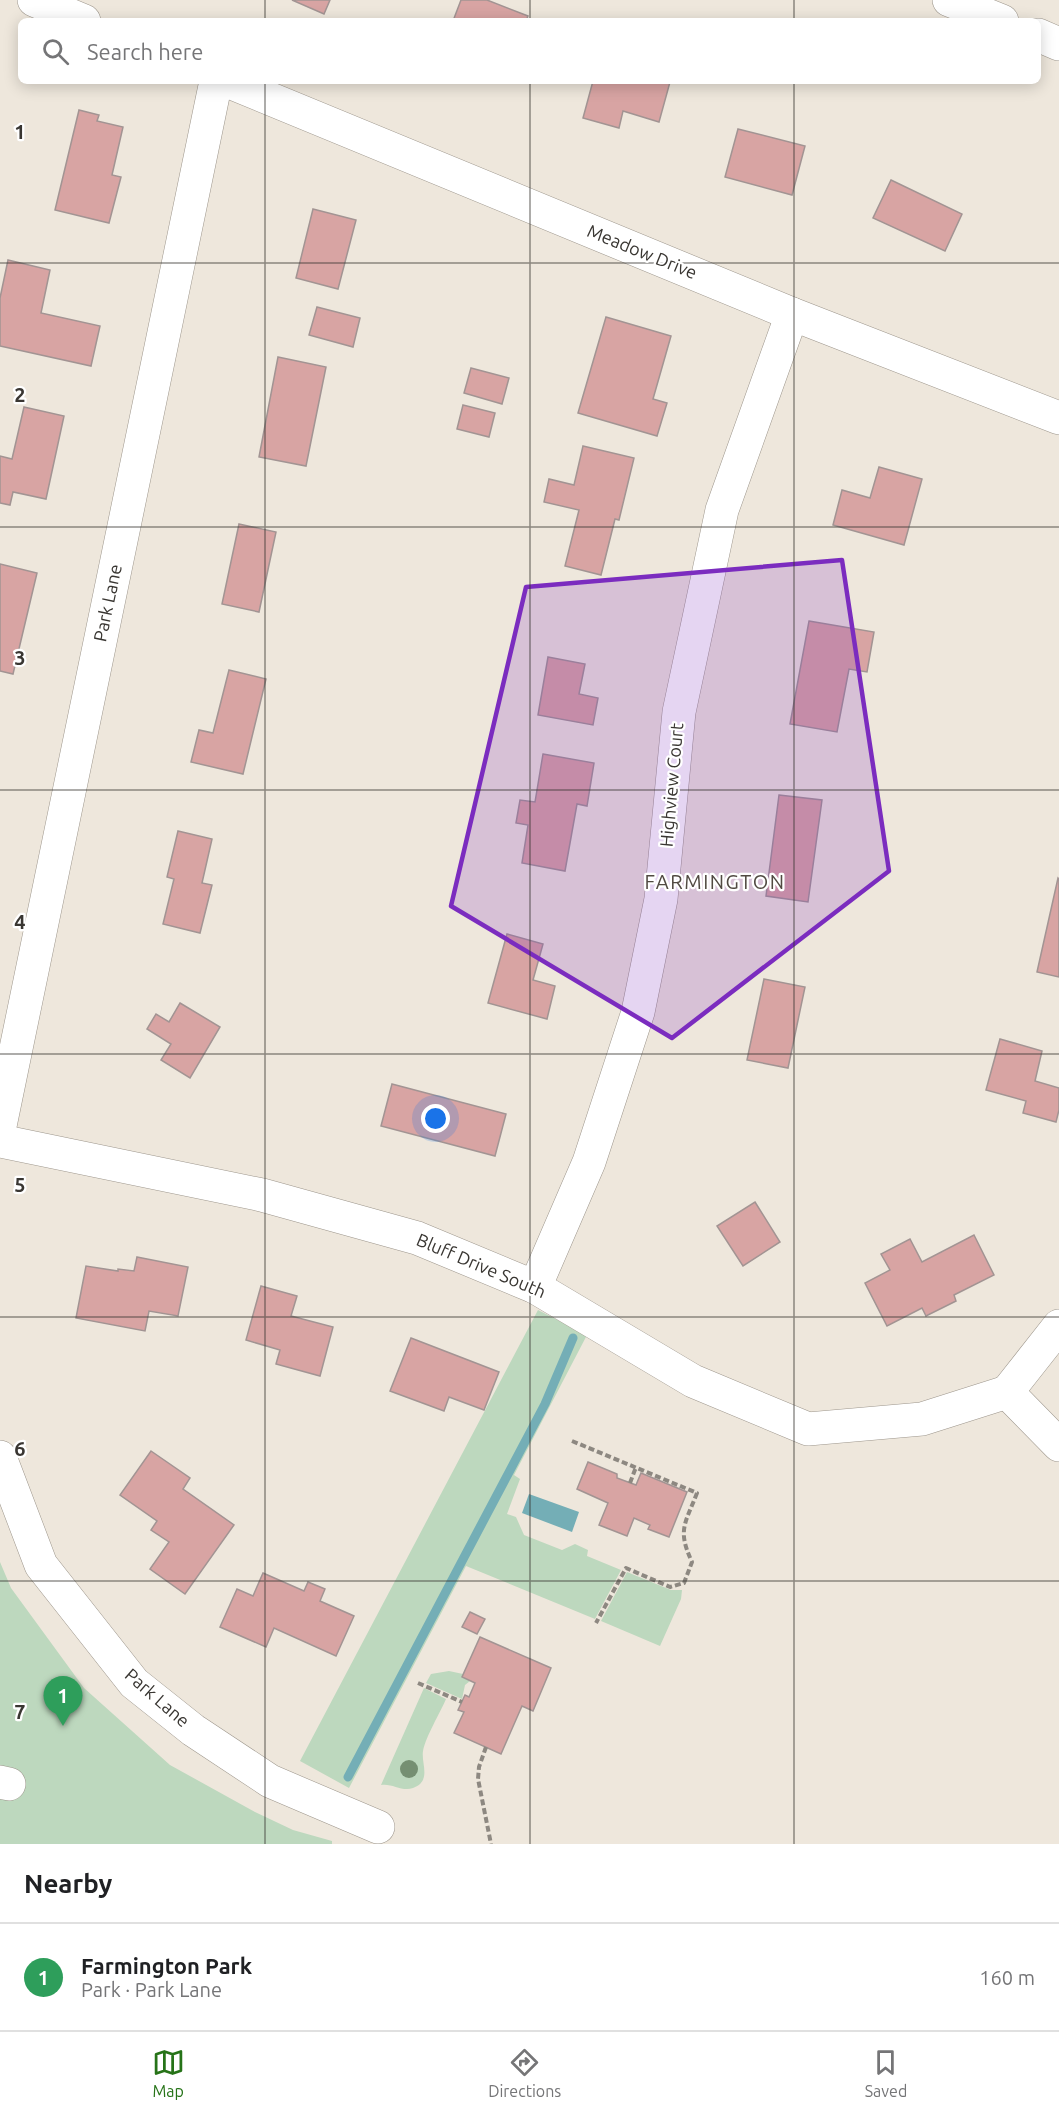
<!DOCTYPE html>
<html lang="en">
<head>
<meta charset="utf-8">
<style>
	:root { --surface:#fff; --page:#f2f2f2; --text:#202124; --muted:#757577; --line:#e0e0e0; --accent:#267318 }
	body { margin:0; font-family:Ubuntu,sans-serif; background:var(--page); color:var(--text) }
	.you { position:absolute; left:436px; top:1119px; width:21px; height:21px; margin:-15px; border:4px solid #fff; border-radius:50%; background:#1a73e8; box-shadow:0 0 0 9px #1a73e833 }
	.badge { display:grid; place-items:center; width:39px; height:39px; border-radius:50%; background:var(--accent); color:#fff; font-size:20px; font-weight:700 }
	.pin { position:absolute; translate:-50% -50px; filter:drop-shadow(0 2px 3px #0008) }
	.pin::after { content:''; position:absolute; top:32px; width:21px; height:18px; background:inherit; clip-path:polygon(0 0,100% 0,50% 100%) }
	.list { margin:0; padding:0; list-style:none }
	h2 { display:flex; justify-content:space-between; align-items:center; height:78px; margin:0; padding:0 24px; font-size:26px }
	h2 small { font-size:20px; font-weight:400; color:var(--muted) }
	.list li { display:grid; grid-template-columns:39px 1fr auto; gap:18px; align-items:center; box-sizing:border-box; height:108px; padding:0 24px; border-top:2px solid var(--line) }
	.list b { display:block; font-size:22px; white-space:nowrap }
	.list p { margin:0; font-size:20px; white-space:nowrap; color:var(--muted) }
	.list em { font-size:20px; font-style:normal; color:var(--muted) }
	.icon { flex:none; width:33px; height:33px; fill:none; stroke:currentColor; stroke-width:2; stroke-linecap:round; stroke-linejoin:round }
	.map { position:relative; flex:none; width:1059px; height:1844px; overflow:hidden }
	.search { position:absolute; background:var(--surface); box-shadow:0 3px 15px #0003; left:18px; right:18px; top:18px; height:66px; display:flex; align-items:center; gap:15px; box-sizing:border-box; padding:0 21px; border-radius:9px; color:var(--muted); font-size:22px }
	.sheet { height:186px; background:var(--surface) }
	nav { display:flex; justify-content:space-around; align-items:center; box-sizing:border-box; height:84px; border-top:2px solid var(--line); background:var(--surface); font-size:16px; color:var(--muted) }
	nav a { display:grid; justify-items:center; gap:3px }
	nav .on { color:var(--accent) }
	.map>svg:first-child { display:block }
	.green { fill:#bdd8be }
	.water { fill:#74aeb6 }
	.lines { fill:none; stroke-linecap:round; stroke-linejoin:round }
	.stream { stroke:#74aeb6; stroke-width:9 }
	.building { fill:#d8a4a3; stroke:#a29493; stroke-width:1.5 }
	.minor-casing { stroke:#9d968c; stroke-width:34 }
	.major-casing { stroke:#9d968c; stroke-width:34 }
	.path { stroke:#8d8881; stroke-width:4; stroke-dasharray:6 3; stroke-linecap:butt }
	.minor { stroke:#fff; stroke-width:33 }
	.major { stroke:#fff; stroke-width:33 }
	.tree { fill:#758f72 }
	.marked { fill:#7b2cbf; fill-opacity:0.2; stroke:#7b2cbf; stroke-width:4.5; stroke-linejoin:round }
	.grid { fill:none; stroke:#393632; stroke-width:1.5; stroke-opacity:0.55 }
	.labels { text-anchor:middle; stroke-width:4.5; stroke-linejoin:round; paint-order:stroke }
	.street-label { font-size:18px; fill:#393632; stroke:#fff }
	.neighbourhood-label { font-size:20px; letter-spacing:1.5px; fill:#514a42; stroke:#fff }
	.grid-label { font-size:20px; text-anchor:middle; font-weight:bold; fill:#393632; stroke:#fff; stroke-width:4.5; stroke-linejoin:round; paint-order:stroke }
</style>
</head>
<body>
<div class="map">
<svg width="1059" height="1844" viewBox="0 0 1059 1844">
	<rect width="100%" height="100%" fill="#eee7dc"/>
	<g class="green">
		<polygon points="538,1310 587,1335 514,1475 520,1479 507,1514 516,1517 524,1535 562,1550 575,1544 588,1550 587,1556 621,1570 595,1619 466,1566 349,1788 300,1761"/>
		<polygon points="0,1562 11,1588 84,1688 170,1765 255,1812 293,1830 332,1841 332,1844 0,1844"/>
		<polygon points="627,1572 671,1590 682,1590 681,1599 660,1646 601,1621"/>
		<polygon points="449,1671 463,1674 462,1677 470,1681 465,1685 462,1699 426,1683 431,1674"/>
		<path d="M 424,1688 L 446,1699 C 440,1713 426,1736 423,1751 C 421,1764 432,1781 413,1788 C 402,1792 392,1783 381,1785 Z"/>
	</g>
	<polygon class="water" points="529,1494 579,1512 572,1532 522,1513"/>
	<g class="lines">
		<polyline class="stream" points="348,1777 545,1404 573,1338"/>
	</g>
	<g class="building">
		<polygon points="292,0 330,0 324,14"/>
		<polygon points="461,0 487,0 528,16 526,21 453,21"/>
		<polygon points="593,81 670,82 659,122 623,111 619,128 583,118"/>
		<polygon points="79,110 99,115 97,121 123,127 112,175 121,177 109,223 55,210"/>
		<polygon points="738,129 805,146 792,195 725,177"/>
		<polygon points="891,180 962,214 945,251 873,218"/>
		<polygon points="313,209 356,220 338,289 296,278"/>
		<polygon points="8,260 50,270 41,313 100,326 91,366 0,346 0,298"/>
		<polygon points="317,307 360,318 353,347 309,335"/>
		<polygon points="606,317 671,336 653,399 667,403 657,436 578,413"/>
		<polygon points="278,357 326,367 306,466 259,457"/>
		<polygon points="471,368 509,378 502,404 464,393"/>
		<polygon points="463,405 495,413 489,437 457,429"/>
		<polygon points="24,407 64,416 46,499 13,492 10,505 0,503 0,456 12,459"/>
		<polygon points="583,446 634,458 619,520 615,519 601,575 565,566 579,510 544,502 549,479 574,485"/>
		<polygon points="879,467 922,479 904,545 833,525 842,490 870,498"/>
		<polygon points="239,524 276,532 259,612 222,604"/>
		<polygon points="0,564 37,573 13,674 0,671"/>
		<polygon points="809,621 874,632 867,672 849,669 837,732 790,724"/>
		<polygon points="548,657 585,664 579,694 598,698 593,725 538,715"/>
		<polygon points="229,670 266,679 243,774 191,762 199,730 213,733"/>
		<polygon points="543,754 594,763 587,806 577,804 565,871 522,863 528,825 516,823 520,800 535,802"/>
		<polygon points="779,795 822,800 808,902 766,896"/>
		<polygon points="178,831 212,839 202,883 212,885 200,933 163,924 174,879 167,877"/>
		<polygon points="1058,878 1059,879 1059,977 1037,972"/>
		<polygon points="507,934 543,944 533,980 555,986 547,1019 488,1003"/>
		<polygon points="764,979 805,987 788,1068 747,1060"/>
		<polygon points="180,1003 220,1027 190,1078 161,1060 171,1044 147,1029 156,1014 169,1022"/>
		<polygon points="1000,1039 1042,1051 1035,1081 1059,1088 1059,1110 1056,1122 1023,1113 1026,1101 986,1090"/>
		<polygon points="392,1084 506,1114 495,1156 381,1126"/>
		<polygon points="755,1202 780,1242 743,1266 717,1226"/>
		<polygon points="974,1235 994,1275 954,1295 956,1301 926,1316 922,1308 887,1326 865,1283 890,1270 881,1254 910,1239 922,1262"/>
		<polygon points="137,1257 188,1267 178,1316 149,1311 145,1331 76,1318 86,1266 118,1271 118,1269 134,1271"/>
		<polygon points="261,1286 297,1296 291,1316 333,1327 320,1376 276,1364 280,1350 246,1340"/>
		<polygon points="411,1338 499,1372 484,1410 449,1397 444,1411 390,1391"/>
		<polygon points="151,1451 190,1478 183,1489 234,1525 185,1594 150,1569 169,1542 151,1530 157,1521 120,1495"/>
		<polygon points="588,1462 617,1474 617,1478 636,1485 641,1473 687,1492 669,1537 648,1529 650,1525 634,1518 627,1536 599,1525 608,1503 577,1489"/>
		<polygon points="263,1573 304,1591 308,1582 325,1589 320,1601 354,1616 336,1656 274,1628 266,1647 220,1627 237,1589 253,1596"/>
		<polygon points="470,1612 485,1619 477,1634 462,1627"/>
		<polygon points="480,1637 551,1668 533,1711 522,1706 501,1754 454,1733 464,1712 458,1710 465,1695 469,1697 475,1683 462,1677"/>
	</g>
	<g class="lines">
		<defs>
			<g id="minor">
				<polyline points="34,0 84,21"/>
				<polyline points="227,81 792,314 1059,418"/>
				<polyline points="0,1126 216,81"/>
				<polyline points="0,1141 262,1195 417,1238 535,1287 693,1381 808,1429 922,1419 1007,1392"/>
				<polyline points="535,1287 589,1162 638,1012 661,899 679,712 722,510 792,314"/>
				<polyline points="1007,1392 1059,1326"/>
				<polyline points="1007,1392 1059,1445"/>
				<polyline points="0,1457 41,1565 134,1683 193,1730 270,1781 378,1827"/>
				<polyline points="0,1782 9,1784"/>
			</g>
			<g id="major">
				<polyline points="949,0 1002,21"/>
				<polyline points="1038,35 1059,44"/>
			</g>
		</defs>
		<use href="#minor" class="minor-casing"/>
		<use href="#major" class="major-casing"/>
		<g class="path">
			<path d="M 572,1441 L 697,1493 C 685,1524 677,1530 692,1562 L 684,1583 L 670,1587 L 626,1568 L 596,1623"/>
			<polyline points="630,1483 636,1467"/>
			<polyline points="418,1683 462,1702"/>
			<polyline points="486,1747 479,1767 478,1779 491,1844"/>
		</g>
		<use href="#minor" class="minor"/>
		<use href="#major" class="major"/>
	</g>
	<circle class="tree" cx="409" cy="1769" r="9"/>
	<path class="marked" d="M 842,560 L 889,871 L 672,1038 L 451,906 L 526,587 Z"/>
	<path class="grid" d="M 265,0 L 265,21M 530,0 L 530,21M 794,0 L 794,21M 265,81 L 265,1844M 530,81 L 530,1844M 794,81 L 794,1844M 0,263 L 1059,263M 0,527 L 1059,527M 0,790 L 1059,790M 0,1054 L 1059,1054M 0,1317 L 1059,1317M 0,1581 L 1059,1581"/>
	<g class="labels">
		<g class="street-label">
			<text transform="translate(642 252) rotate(22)" y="6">Meadow Drive</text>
			<text transform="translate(108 603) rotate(-78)" y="6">Park Lane</text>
			<text transform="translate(672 785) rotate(-85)" y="6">Highview Court</text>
			<text transform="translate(481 1266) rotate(23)" y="6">Bluff Drive South</text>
			<text transform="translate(157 1698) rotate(41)" y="6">Park Lane</text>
		</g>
		<g class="neighbourhood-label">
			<text x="715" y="889">FARMINGTON</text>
		</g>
	</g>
	<g class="grid-label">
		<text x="20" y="139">1</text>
		<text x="20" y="402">2</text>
		<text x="20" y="665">3</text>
		<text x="20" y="929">4</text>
		<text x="20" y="1192">5</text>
		<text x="20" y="1456">6</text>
		<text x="20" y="1719">7</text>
	</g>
</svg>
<div class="you"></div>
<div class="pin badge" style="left:63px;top:1726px;background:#2e9e5b">1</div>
<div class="search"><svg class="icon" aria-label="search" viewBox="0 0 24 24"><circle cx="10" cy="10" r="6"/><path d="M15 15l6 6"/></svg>Search here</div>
</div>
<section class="sheet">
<h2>Nearby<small></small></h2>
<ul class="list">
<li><span class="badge" style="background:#2e9e5b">1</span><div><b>Farmington Park</b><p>Park · Park Lane</p></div><em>160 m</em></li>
</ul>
</section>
<nav>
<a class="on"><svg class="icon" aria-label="map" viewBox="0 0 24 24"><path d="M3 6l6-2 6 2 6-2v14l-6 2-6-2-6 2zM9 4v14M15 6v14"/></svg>Map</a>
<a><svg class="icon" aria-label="directions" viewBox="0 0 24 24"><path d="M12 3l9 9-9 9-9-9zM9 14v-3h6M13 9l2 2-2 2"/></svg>Directions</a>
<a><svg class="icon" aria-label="saved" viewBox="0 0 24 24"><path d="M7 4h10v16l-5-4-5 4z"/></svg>Saved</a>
</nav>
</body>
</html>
